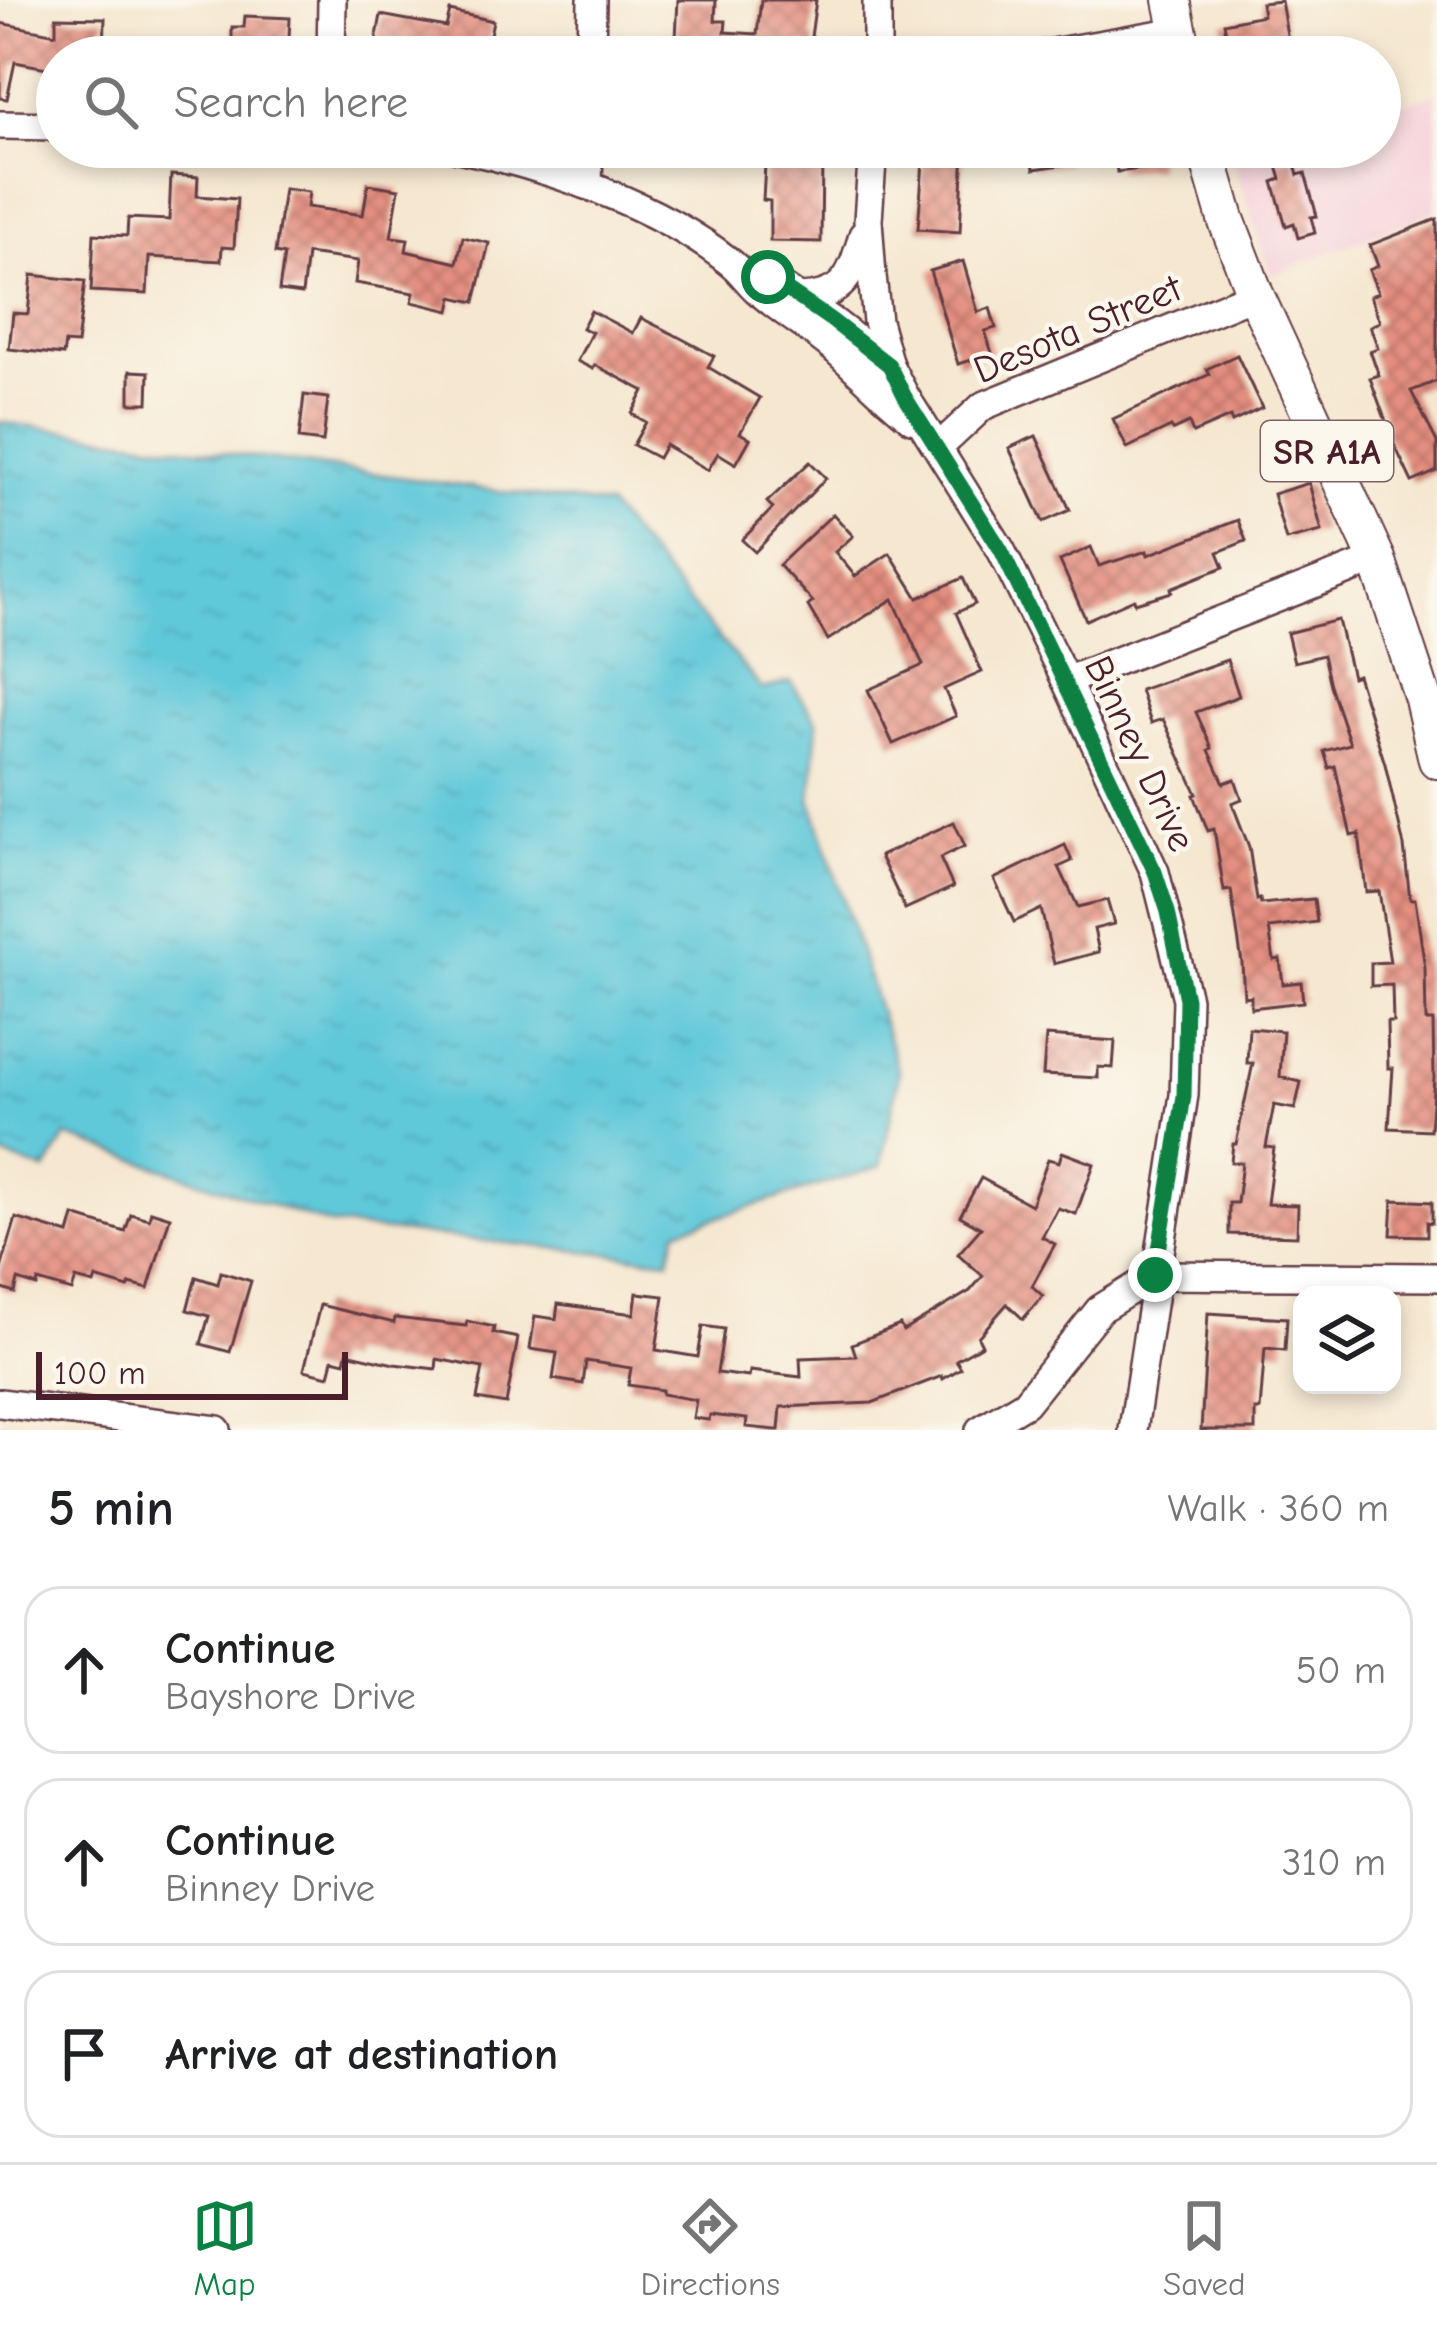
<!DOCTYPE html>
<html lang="en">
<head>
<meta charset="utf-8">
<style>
	:root { --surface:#fff; --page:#f6f6f6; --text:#202124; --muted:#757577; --line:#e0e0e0; --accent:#0b8043 }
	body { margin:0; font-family:"Comic Neue",sans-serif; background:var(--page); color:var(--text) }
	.controls { position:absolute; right:36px; bottom:36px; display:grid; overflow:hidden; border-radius:24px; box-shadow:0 6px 18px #0003 }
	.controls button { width:108px; height:108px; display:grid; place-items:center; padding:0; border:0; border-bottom:3px solid var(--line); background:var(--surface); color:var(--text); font:60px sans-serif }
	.scale { position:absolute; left:36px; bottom:30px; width:312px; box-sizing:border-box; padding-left:12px; border:6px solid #4a1f2b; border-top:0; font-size:33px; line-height:42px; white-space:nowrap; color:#4a1f2b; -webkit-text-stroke:9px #fbf7ec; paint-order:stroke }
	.stop { position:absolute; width:36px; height:36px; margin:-27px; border:9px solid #0b8043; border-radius:50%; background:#fff }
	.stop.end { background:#0b8043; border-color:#fff; box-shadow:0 3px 12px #0008 }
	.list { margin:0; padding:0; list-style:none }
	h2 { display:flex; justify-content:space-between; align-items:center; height:156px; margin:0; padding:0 48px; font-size:51px }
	h2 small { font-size:39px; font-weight:400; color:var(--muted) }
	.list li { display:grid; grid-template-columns:78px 1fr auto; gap:36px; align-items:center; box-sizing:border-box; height:168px; margin:0 24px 24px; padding:0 24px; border:3px solid var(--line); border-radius:36px }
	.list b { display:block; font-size:45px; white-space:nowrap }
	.list p { margin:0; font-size:39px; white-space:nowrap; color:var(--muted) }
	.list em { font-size:39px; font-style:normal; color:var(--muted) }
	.icon { flex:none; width:66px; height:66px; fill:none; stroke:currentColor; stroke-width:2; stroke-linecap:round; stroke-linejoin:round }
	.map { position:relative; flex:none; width:1437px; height:1430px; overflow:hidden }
	.search { position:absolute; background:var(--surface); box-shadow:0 6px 18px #0003; left:36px; right:36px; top:36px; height:132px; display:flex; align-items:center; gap:30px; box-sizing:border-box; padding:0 42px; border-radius:66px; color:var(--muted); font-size:45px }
	.sheet { height:732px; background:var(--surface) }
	nav { display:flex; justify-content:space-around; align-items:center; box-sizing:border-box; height:168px; border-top:3px solid var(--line); background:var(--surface); font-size:33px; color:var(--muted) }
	nav a { display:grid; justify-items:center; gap:6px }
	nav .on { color:var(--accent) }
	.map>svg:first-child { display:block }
	.built { fill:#f6cfd9 }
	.water { fill:url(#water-ripples); stroke:#547482; stroke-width:3 }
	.building { fill:url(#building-cross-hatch) }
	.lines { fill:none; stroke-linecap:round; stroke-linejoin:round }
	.minor-casing { stroke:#643d44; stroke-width:32 }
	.major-casing { stroke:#643d44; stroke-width:40 }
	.minor { stroke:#fff; stroke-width:27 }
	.major { stroke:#fff; stroke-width:36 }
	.route { stroke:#0b8043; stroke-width:15 }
	.labels { text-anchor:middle; stroke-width:9; stroke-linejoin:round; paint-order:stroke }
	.shield { fill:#fbf7ec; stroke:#7f6065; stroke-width:3 }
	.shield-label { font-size:36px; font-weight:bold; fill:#4a1f2b }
	.street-label { font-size:39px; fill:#4a1f2b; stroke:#fbf7ec }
</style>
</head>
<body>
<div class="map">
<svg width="1437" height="1430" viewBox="0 0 1437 1430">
	<defs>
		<pattern id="water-ripples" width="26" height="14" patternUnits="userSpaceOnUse" patternTransform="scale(3)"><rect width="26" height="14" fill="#5ec8d9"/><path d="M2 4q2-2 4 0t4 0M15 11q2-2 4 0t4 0" fill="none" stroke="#53abba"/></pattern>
		<pattern id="building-cross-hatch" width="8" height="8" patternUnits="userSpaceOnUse" patternTransform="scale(3)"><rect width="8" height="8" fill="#e48f80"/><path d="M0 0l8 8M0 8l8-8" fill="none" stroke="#bb7469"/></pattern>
	</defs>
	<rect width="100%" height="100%" fill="#fbf7ec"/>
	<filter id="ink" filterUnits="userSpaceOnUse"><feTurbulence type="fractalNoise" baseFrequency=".00833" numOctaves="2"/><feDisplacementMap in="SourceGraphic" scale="24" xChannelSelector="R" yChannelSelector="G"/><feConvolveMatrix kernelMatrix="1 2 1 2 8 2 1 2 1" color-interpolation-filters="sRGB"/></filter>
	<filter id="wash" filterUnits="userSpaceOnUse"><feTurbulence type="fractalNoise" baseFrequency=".004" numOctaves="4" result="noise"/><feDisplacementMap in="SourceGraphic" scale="48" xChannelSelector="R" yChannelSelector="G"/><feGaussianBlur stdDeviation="2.7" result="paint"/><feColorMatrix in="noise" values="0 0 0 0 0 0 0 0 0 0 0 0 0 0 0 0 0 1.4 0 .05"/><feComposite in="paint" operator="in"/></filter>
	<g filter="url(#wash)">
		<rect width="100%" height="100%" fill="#f5e7d0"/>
		<polygon class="built" points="1437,93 1437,210 1271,275 1231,153 1253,147 1380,147 1380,110"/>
		<polygon class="water" points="0,422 608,506 762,689 791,682 818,723 811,800 899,1072 881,1166 677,1230 669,1260 331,1225 66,1136 46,1171 0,1155"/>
		<g id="blocks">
			<g class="building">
				<polygon points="678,0 716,0 715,21 726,21 725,32 757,34 761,0 816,0 811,37 815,38 813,57 675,57"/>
				<polygon points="1281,1 1291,57 1231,57 1224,23 1263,15 1261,3"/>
				<polygon points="450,11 493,21 488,44 473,41 469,57 373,57 381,15 446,27"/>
				<polygon points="245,16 290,18 288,57 232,57 232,27 244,27"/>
				<polygon points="56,17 105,18 104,57 57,57 57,70 15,62 7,99 0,98 0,23 56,34"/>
				<polygon points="766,147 814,147 813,156 822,157 821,242 770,241 770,201 763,200"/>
				<polygon points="924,147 964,147 960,232 918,229"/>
				<polygon points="1031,147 1066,147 1068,164 1034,169"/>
				<polygon points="1114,147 1155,147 1157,167 1117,172"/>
				<polygon points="1293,158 1298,175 1305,173 1317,216 1311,217 1315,233 1298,238 1294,223 1286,226 1273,182 1281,179 1276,163"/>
				<polygon points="171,175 198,177 197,196 237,199 234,248 222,247 221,261 149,257 147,294 91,291 94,234 127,236 128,218 169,220"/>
				<polygon points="368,184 399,189 391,237 408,239 406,251 457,263 463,237 489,243 475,302 453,297 450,311 412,302 414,293 355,283 358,261 307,254 302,294 279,291 284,255 275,253 284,189 309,192 307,207 363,215"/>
				<polygon points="1437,219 1437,381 1411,391 1437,442 1437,471 1412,482 1395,446 1391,447 1383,429 1388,427 1370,378 1379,375 1370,351 1378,348 1370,326 1380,322 1370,296 1378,293 1369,270 1378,266 1370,245"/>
				<polygon points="963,261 978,312 990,308 996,328 985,331 992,353 958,364 930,271"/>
				<polygon points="32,275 85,281 77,344 65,343 63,355 9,349 13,313 28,314"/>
				<polygon points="591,311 633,333 641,318 675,335 714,356 708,367 760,398 740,433 750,439 736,464 718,453 708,470 665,445 658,458 633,445 646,422 632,414 644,391 595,365 593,369 577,361 592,332 582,328"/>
				<polygon points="1237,355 1262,408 1232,422 1230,417 1193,433 1189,423 1173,430 1171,427 1127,448 1113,419 1210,374 1207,369"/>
				<polygon points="130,371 149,372 148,403 130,403"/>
				<polygon points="304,395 328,398 323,442 299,439"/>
				<polygon points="1036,436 1070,510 1043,522 1009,448"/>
				<polygon points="810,462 826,478 755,552 742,540 773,508 767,502"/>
				<polygon points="1309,483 1322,531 1286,540 1273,494"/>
				<polygon points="833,514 853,536 835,552 855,576 890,553 918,598 963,578 975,604 956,613 982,672 944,689 956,716 893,744 868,690 923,665 893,599 828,640 808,606 813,602 779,565"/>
				<polygon points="1238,520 1246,541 1218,552 1224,567 1171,588 1172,592 1135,603 1134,599 1086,620 1060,561 1091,547 1099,566 1147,551 1148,555"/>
				<polygon points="1338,620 1352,677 1357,675 1385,764 1404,846 1410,899 1415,899 1425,968 1426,1021 1433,1021 1434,1078 1430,1130 1389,1128 1393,1068 1388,1068 1387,1022 1393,1022 1392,985 1371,986 1371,963 1390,962 1379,891 1366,892 1359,834 1351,836 1335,766 1329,768 1324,751 1350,744 1330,685 1323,655 1294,662 1287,633"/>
				<polygon points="1227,660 1239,696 1196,712 1212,748 1209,750 1224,783 1235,779 1242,799 1232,803 1249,847 1257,900 1260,899 1261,904 1314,899 1317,922 1269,928 1274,960 1280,959 1283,984 1301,982 1303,1002 1251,1008 1251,996 1244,997 1242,963 1231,890 1224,891 1214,829 1208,831 1194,795 1197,794 1163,719 1151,723 1140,690"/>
				<polygon points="954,822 965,846 940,858 953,887 905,909 880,856"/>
				<polygon points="1065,845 1072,861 1059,867 1078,907 1107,900 1114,924 1094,929 1099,952 1054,964 1041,909 1014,922 994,879"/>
				<polygon points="1249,1028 1283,1031 1280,1077 1301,1082 1295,1109 1274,1105 1266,1147 1274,1148 1267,1204 1298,1205 1297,1236 1229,1234 1229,1203 1237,1203 1242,1163 1231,1162 1233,1144 1236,1144 1253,1063 1247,1063"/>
				<polygon points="1046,1036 1115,1041 1113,1068 1098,1067 1098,1078 1043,1075"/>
				<polygon points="1062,1152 1094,1164 1076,1214 1058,1208 1042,1237 1055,1244 1032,1286 1043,1296 1023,1319 1007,1304 978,1337 982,1345 956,1360 961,1368 943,1379 942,1376 872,1403 781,1407 779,1430 776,1430 746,1427 747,1419 710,1415 709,1420 693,1418 696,1400 662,1394 662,1390 628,1385 631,1368 586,1361 583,1384 553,1379 557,1353 530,1349 535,1316 556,1319 558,1304 634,1314 637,1293 664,1296 656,1350 698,1357 703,1326 724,1329 717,1373 749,1377 750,1371 801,1377 800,1358 856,1356 852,1344 900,1325 903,1331 970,1291 983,1276 958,1254 981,1228 960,1216 981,1178 1031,1205 1048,1159 1059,1162"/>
				<polygon points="1393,1200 1432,1202 1432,1223 1427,1222 1427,1236 1391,1235"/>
				<polygon points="151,1211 170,1217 148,1289 130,1284 128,1288 96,1278 94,1284 76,1279 72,1291 38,1281 37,1286 18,1280 15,1293 0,1288 0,1272 16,1218 69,1234 74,1216 125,1232 131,1214 149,1219"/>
				<polygon points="221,1272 251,1281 230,1352 201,1344 209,1316 187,1310 196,1277 218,1284"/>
				<polygon points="320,1305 394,1323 395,1318 466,1326 467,1321 494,1327 493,1333 518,1338 506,1404 477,1399 483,1368 437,1359 436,1369 394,1364 347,1353 345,1362 333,1359 329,1376 304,1370"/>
				<polygon points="1208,1313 1287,1318 1285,1350 1265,1348 1260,1410 1255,1410 1255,1430 1201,1430"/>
			</g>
		</g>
	</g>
	<g filter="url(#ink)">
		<use href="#blocks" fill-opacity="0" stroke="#643d44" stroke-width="3"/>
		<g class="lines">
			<defs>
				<g id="minor">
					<polyline points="877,0 877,57"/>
					<polyline points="331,57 332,0"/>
					<polyline points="591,57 592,0"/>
					<polyline points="1029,57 1178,31"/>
					<polyline points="0,125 57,126"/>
					<path d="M 454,147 C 546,166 658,204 731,263 C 741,271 748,282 757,290 C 782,312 812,329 837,351 C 862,374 885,398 912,419"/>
					<polyline points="873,147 868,220 872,276 877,321 889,365 905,396 1001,550 1066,681 1155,872 1187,999 1184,1095 1133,1430"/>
					<polyline points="588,185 589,147"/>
					<polyline points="766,276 831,320 889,365"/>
					<path d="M 798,298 C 845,297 851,276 863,235"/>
					<polyline points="939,447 983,406 1255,294"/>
					<polyline points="1066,681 1377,559"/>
					<polyline points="0,1403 217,1430"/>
					<polyline points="980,1430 1025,1403 1100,1309 1155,1275 1437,1277"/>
				</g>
				<g id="major">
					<polyline points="1172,0 1184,57"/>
					<polyline points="1205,147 1226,219 1255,294 1377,559 1423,699 1437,760"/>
				</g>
			</defs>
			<use href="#minor" class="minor-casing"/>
			<use href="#major" class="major-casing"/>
			<use href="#minor" class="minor"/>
			<use href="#major" class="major"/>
		</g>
	</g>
	<g class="lines" filter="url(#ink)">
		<polyline class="route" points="768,277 831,320 889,365 905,397 1001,550 1155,872 1168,912 1186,999 1184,1096 1155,1275"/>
	</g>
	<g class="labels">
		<rect class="shield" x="1261" y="421" width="132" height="60" rx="9"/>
		<g class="shield-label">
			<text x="1327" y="464">SR A1A</text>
		</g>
		<g class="street-label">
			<text transform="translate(1077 328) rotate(-23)" y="14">Desota Street</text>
			<text transform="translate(1141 753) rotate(65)" y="14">Binney Drive</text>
		</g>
	</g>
</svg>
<div class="controls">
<button><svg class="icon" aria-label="layers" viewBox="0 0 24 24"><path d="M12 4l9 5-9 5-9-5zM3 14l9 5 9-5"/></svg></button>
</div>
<div class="scale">100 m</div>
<div class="stop" style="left:768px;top:277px"></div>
<div class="stop end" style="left:1155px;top:1275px"></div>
<div class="search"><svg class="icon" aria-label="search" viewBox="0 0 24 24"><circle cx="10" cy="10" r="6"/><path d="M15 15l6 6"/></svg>Search here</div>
</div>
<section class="sheet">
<h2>5 min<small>Walk · 360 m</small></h2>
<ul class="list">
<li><svg class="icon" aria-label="ahead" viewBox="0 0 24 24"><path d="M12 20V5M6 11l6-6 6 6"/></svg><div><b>Continue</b><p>Bayshore Drive</p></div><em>50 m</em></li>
<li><svg class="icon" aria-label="ahead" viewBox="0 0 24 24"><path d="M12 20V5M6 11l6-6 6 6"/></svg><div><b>Continue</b><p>Binney Drive</p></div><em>310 m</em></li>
<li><svg class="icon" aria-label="arrive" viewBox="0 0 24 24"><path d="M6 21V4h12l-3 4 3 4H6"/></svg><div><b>Arrive at destination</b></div></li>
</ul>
</section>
<nav>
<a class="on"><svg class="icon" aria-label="map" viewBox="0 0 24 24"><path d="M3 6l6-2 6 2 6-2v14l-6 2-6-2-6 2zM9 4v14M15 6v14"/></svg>Map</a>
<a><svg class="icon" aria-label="directions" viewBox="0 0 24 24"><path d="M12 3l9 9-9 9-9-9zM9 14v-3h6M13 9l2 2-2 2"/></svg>Directions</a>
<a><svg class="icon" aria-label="saved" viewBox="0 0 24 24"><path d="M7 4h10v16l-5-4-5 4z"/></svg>Saved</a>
</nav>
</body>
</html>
